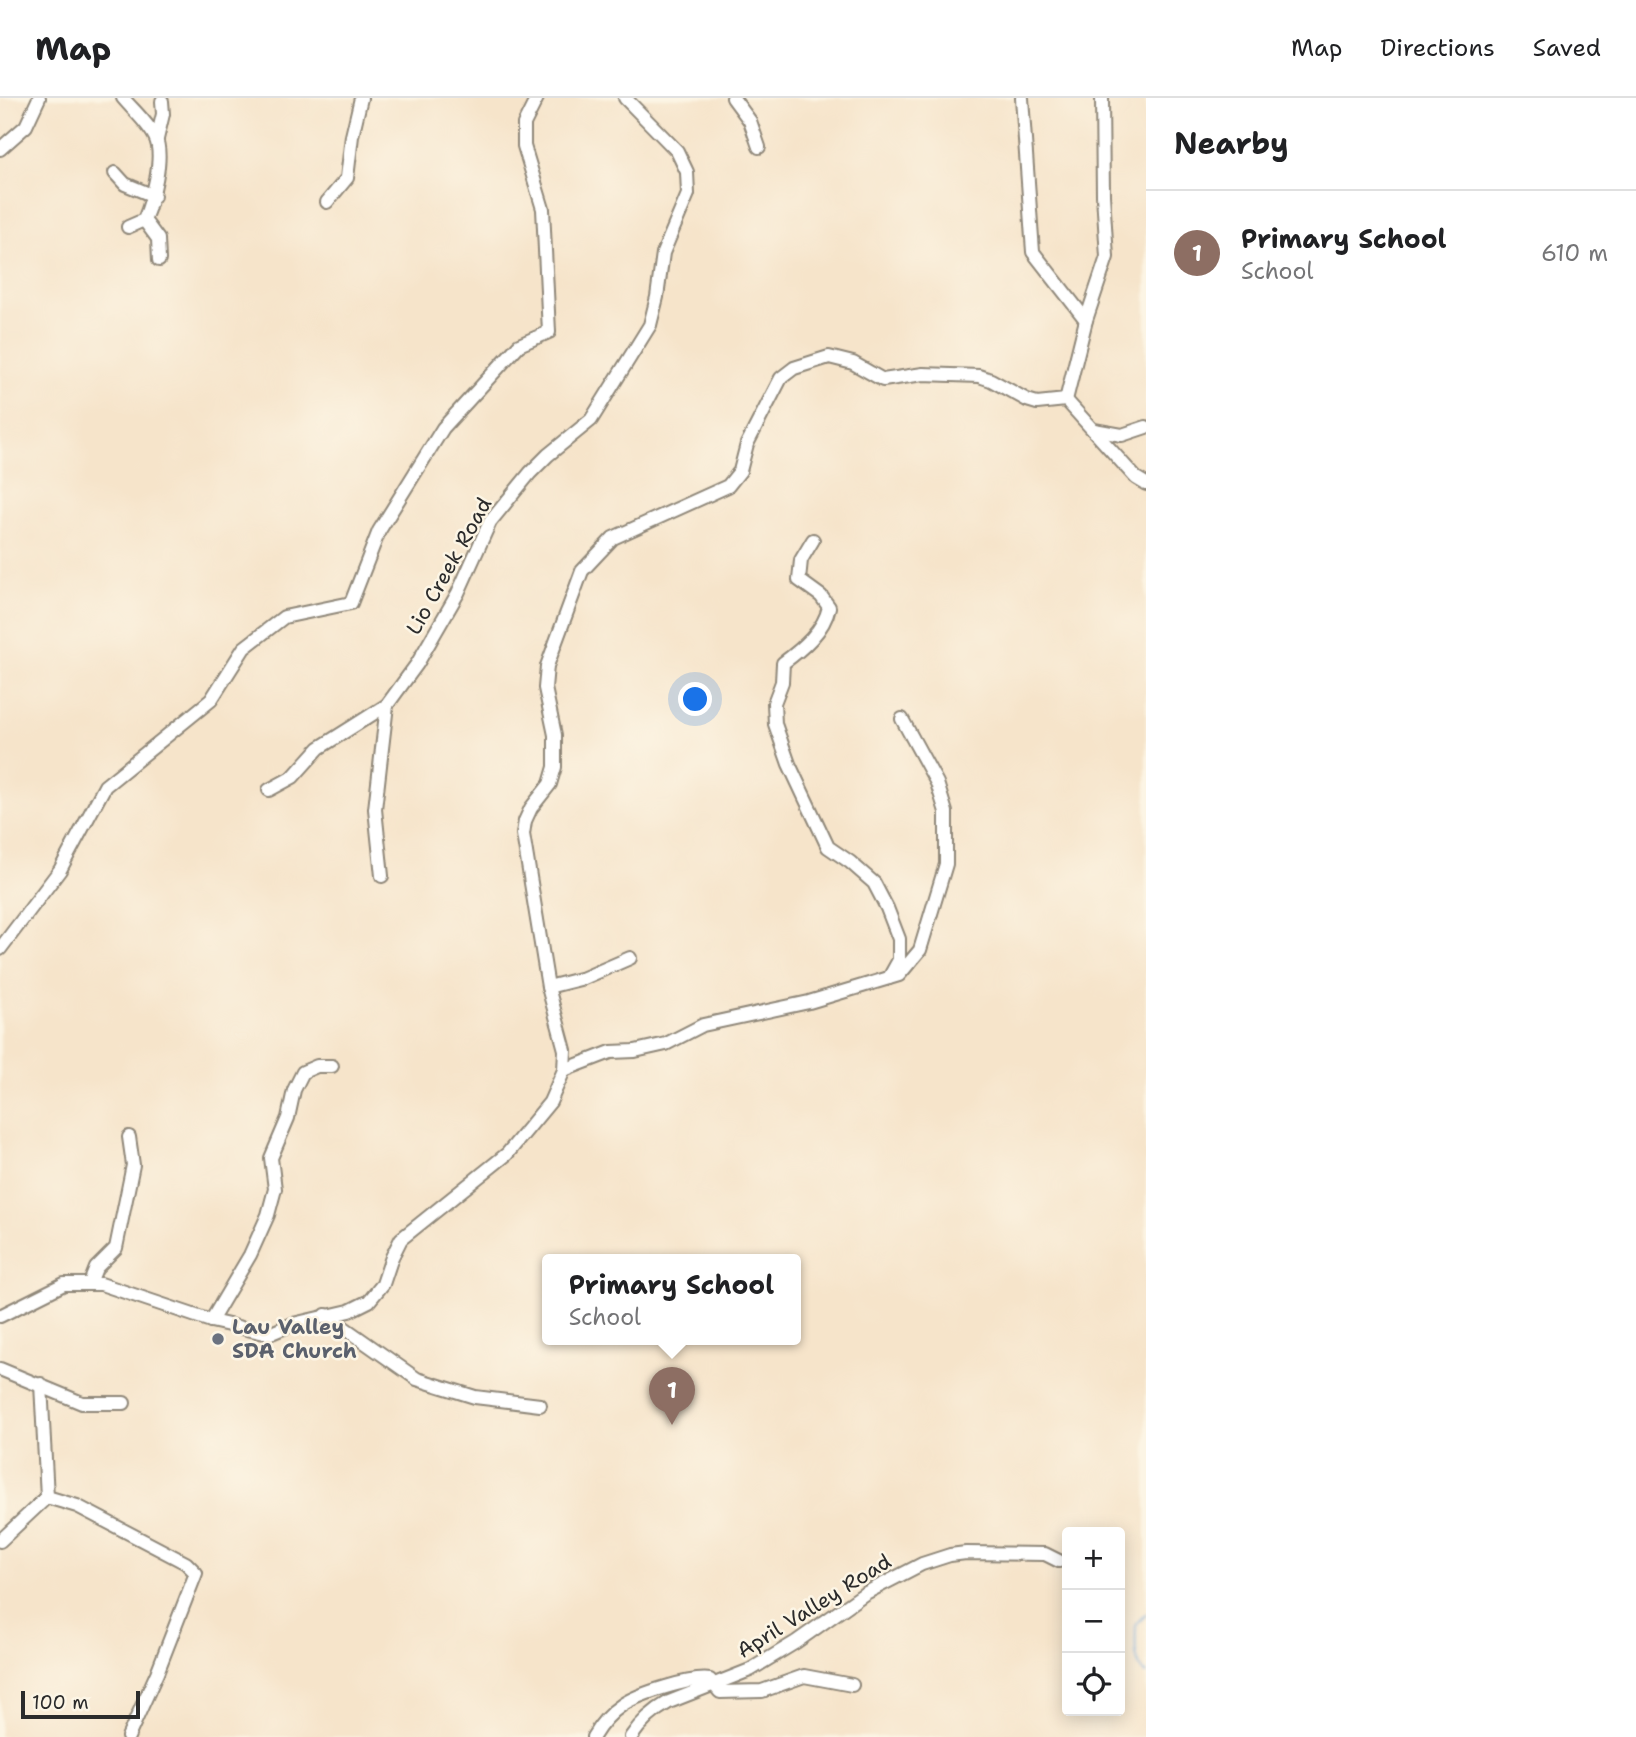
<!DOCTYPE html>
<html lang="en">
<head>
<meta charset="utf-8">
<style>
	:root { --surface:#fff; --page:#f6f6f6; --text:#202124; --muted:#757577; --line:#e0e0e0; --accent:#7c3aed }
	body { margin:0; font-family:"Shantell Sans",sans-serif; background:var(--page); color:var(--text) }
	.controls { position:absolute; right:21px; bottom:21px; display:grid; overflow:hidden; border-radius:7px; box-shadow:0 4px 18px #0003 }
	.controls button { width:63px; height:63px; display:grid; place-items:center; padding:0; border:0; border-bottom:2px solid var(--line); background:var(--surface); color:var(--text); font:35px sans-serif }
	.scale { position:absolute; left:21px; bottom:18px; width:119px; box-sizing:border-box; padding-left:7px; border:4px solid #2b2b2b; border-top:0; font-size:19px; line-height:24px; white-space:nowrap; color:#2b2b2b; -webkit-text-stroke:5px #fcf5e5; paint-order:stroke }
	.you { position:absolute; left:696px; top:602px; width:24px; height:24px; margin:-18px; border:5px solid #fff; border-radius:50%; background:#1a73e8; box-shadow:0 0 0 10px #1a73e833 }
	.badge { display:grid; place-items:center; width:46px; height:46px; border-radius:50%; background:var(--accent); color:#fff; font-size:23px; font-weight:700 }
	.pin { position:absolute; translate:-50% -58px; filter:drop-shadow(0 2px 4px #0008) }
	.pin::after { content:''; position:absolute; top:37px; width:24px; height:21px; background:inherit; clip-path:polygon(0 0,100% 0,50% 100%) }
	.popup { position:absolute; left:542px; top:1156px; width:259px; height:91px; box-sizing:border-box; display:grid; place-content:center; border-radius:7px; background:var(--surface); filter:drop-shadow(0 2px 5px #0005); font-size:23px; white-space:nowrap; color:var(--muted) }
	.popup b { font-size:26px; color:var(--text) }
	.popup::after { content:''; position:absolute; left:50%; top:100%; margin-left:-14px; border:14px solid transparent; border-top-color:var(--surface) }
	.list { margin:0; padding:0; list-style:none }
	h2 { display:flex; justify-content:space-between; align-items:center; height:91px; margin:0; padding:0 28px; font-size:30px }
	h2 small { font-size:23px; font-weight:400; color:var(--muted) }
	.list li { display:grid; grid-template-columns:46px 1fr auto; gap:21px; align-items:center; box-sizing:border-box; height:126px; padding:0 28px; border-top:2px solid var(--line) }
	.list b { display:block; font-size:26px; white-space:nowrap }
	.list p { margin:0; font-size:23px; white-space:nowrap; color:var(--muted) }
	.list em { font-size:23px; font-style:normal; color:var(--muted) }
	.icon { flex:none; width:38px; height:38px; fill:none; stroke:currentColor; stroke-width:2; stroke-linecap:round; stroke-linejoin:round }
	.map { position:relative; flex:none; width:1146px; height:1639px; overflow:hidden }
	header { display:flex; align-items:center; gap:42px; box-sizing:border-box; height:98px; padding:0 35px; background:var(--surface); border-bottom:2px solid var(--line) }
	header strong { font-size:33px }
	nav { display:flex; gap:38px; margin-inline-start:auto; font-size:24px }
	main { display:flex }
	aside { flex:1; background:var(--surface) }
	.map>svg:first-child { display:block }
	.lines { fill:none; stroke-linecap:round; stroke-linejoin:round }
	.stream { stroke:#6da5db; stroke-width:2.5 }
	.minor-casing { stroke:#90887a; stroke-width:16 }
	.minor { stroke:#fff; stroke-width:12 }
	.worship-dot { fill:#6b7280; stroke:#fcf5e5; stroke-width:2.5 }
	.labels { text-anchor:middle; stroke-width:5; stroke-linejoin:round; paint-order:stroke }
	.street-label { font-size:21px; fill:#2b2b2b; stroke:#fcf5e5 }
	.worship-label { font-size:21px; font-weight:bold; fill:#5b616d; stroke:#fcf5e5; text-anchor:start }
</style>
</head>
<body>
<header>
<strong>Map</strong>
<nav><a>Map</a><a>Directions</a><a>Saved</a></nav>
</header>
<main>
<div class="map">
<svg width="1146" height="1639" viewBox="0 0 1146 1639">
	<rect width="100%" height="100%" fill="#fcf5e5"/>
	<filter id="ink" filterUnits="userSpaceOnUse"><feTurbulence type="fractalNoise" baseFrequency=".0143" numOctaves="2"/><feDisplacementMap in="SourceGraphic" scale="14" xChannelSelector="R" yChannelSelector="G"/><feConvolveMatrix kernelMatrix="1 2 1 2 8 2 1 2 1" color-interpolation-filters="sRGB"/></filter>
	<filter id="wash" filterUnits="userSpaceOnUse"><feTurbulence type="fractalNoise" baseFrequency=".00686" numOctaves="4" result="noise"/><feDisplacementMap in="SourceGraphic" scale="28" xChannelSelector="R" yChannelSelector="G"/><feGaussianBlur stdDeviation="1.57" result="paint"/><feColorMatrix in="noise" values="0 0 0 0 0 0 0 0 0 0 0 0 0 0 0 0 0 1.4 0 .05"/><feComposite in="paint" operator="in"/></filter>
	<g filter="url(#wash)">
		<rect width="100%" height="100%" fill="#f6e4ca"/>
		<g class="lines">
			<path class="stream" d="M 1146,1516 L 1136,1526 C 1136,1542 1132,1565 1146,1576"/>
		</g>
	</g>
	<g filter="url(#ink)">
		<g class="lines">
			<defs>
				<g id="minor">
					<path d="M 123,0 C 133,12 148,25 155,39 C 165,58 152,103 144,122 L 128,129"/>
					<polyline points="733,0 750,23 759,49"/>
					<polyline points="1022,0 1033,154 1086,222"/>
					<polyline points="157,41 163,16 162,3"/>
					<polyline points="0,51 26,28 39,0"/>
					<polyline points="115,75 125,86 154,98"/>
					<polyline points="327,104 347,80 352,38 361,0"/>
					<polyline points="144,122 158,141 159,162"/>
					<polyline points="1066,302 1086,222 1107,159 1103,97 1102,0"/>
					<polyline points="1066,302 1136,380 1146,386"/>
					<polyline points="1094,332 1122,337 1146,329"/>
					<path d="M 813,442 L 801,462 L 799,482 L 821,498 L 829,509 C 824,533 802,551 783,565 L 782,584 L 774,605 L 775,626 L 789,666 L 828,749 L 850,764 L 874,785 L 887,810 L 899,841 L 899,862 L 889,880"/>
					<polyline points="269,692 293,679 319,650 387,607 417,566 458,495 490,424 530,375 548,357 591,322 650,227 657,199 663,155 688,96 687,74 677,53 625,0"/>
					<polyline points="382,778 375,711 387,607"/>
					<polyline points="0,851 60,772 105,688 211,602 244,550 284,519 351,505 379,433 443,330 519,247 549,234 543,111 524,48 524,26 537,0"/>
					<polyline points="548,889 584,880 630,860"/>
					<polyline points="564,972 611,954 635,953 666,946 703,927 809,904 899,877 920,852 946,766 946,714 937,685 902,621"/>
					<polyline points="90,1185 96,1170 116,1150 133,1067 129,1039"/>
					<polyline points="326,1217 417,1281 475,1299 540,1307"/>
					<polyline points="0,1218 64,1186 101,1186 211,1223 269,1236 293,1226 349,1213 369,1203 383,1186 392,1159 401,1141 507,1056 550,1004 564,972 565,952 548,889 523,736 525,723 531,710 550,686 555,669 555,637 545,590 547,568 582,473 613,440 728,388 740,373 747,346 781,280 794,270 829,259 853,265 883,282 923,276 979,278 991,282 1027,302 1037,305 1066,302"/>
					<polyline points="211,1223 250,1157 268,1117 275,1091 271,1060 288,1020 294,992 303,974 317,968 332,968"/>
					<polyline points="0,1271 82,1305 124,1305"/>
					<polyline points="41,1286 47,1399"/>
					<polyline points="0,1443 47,1399 77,1408 186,1465 196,1475 157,1575 128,1639"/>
					<path d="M 593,1639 C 600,1627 610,1615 622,1607 C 638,1596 691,1579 710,1582 L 720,1594 L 762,1593 L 804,1578 L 852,1587"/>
					<path d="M 631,1639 C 641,1624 653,1613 669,1604 L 750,1572 L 796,1544 L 864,1496 L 922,1466 L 950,1457 L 966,1455 L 1045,1456 L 1059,1463"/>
				</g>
			</defs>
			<use href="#minor" class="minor-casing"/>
			<use href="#minor" class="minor"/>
		</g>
	</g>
	<circle class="worship-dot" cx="218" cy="1241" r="7"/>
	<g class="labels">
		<g class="street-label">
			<text transform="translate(449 468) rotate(-61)" y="7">Lio Creek Road</text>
			<text transform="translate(814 1508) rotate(-32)" y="7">April Valley Road</text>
		</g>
		<g class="worship-label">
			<text x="232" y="1236">Lau Valley<tspan x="232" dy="24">SDA Church</tspan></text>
		</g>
	</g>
</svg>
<div class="controls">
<button>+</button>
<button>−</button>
<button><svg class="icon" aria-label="locate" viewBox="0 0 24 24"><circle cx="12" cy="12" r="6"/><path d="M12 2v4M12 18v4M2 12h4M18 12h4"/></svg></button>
</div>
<div class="scale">100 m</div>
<div class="you"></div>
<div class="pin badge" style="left:672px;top:1327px;background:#8d6e63">1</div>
<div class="popup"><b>Primary School</b>School</div>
</div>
<aside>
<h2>Nearby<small></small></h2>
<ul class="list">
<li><span class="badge" style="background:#8d6e63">1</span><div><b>Primary School</b><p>School</p></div><em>610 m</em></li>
</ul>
</aside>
</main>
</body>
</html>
